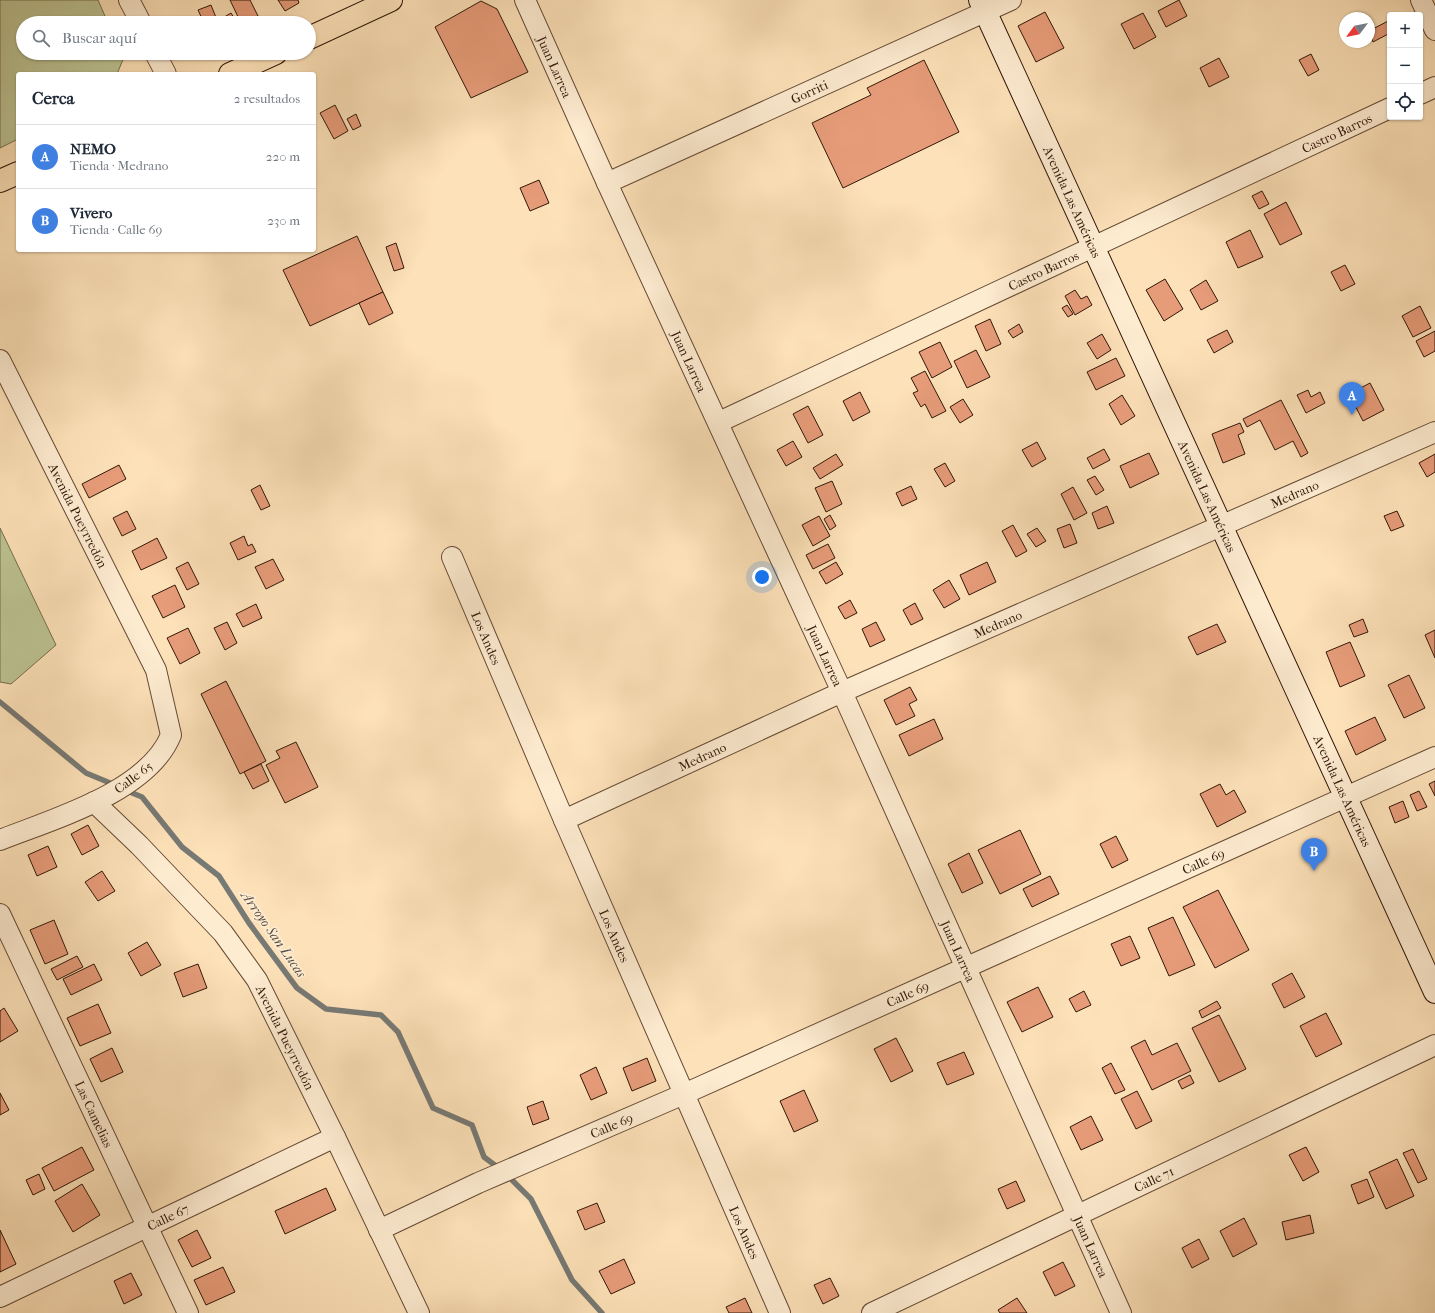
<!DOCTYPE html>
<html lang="es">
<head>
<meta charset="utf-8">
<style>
	:root { --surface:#fff; --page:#f6f6f7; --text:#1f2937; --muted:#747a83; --line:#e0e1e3; --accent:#8f2418 }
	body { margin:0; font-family:"IM FELL French Canon",serif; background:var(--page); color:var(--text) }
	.controls { position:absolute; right:12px; top:12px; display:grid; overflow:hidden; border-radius:4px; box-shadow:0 1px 3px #0004 }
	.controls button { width:36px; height:36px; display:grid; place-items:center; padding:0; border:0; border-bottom:1px solid var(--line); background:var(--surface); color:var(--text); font:20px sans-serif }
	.compass { position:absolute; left:1339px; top:12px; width:36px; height:36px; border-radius:50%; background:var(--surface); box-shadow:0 1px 3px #0004; rotate:238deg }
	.you { position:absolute; left:762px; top:577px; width:14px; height:14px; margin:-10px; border:3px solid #fff; border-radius:50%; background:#1a73e8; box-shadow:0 0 0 6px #1a73e833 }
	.badge { display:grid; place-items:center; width:26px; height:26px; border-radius:50%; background:var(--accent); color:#fff; font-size:13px; font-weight:700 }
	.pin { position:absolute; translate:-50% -33px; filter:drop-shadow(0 1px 2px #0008) }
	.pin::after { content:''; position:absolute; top:21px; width:14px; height:12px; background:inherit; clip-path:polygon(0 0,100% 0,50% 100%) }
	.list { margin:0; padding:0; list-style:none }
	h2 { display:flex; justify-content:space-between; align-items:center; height:52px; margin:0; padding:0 16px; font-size:17px }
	h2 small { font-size:13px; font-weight:400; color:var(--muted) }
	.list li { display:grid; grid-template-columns:26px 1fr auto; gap:12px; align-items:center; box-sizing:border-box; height:64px; padding:0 16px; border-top:1px solid var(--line) }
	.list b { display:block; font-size:15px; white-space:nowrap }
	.list p { margin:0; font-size:13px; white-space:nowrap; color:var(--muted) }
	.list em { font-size:13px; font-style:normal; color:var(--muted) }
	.icon { flex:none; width:22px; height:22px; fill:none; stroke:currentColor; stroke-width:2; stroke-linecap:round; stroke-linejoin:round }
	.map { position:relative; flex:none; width:1435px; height:1313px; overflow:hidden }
	.search { position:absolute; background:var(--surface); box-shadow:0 1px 3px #0004; left:16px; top:16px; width:300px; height:44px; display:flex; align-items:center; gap:10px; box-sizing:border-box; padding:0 14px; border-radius:22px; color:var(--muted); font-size:15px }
	.panel { position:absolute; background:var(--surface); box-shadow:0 1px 3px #0004; left:16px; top:72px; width:300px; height:180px; border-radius:4px }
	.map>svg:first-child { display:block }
	.green { fill:#bcc392; stroke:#766d4e }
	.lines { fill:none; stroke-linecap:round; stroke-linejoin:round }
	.stream { stroke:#777974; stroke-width:5.5 }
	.building { fill:#e79c79; stroke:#311709 }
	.street-casing { stroke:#644a35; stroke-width:22 }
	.secondary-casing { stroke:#311709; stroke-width:24 }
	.primary-casing { stroke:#311709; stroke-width:24 }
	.street { stroke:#feecd1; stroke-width:20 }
	.secondary { stroke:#feecd1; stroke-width:22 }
	.primary { stroke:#fde1b8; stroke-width:22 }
	.labels { text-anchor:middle; stroke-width:3.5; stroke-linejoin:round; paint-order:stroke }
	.street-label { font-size:13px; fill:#311709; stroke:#feecd1 }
	.water-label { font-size:14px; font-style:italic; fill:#5a5047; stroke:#feecd1 }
</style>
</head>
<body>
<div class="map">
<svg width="1435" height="1313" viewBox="0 0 1435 1313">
	<rect width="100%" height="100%" fill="#fde1b8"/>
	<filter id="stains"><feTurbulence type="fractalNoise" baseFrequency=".005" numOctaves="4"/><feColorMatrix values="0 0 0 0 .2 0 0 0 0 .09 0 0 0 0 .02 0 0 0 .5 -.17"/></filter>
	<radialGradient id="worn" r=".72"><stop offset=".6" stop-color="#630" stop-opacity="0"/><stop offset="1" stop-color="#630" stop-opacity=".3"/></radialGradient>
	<g class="green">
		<polygon points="0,0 98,0 108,23 23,23 23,53 122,53 124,57 117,74 18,74 18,139 0,148"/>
		<polygon points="0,528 56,645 11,684 0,682"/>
	</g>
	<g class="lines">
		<g class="stream">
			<polyline points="0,702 86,773 115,785"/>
			<polyline points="125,790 142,797 182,847 219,876 249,923 297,988 326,1009 381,1015 398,1032 433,1108 472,1125 484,1157 500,1169"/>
			<polyline points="507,1175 531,1199 572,1280 602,1313"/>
		</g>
	</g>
	<g class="building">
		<polygon points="230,0 250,0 258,16 241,23"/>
		<polygon points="278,0 298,0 299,3 285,11"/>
		<polygon points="1179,0 1187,16 1166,27 1158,11"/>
		<polygon points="481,1 497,9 528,72 471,98 435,27"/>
		<polygon points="211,5 217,20 204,23 198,10"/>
		<polygon points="1045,12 1064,48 1036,62 1018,26"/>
		<polygon points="231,13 237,23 223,23 221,19"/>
		<polygon points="1143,13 1156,37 1134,49 1121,24"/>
		<polygon points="1390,20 1390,33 1373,42 1369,31"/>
		<polygon points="1311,54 1319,70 1308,76 1299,60"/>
		<polygon points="1219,58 1229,77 1209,87 1200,68"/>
		<polygon points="924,60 959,132 843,188 812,123 871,95 867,88"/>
		<polygon points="335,105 348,131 334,139 320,113"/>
		<polygon points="356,114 361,126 353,130 347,119"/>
		<polygon points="539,180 549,203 530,211 520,188"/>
		<polygon points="1262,191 1269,204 1259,209 1252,196"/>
		<polygon points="1286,202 1302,234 1280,245 1264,214"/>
		<polygon points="1250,230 1263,257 1238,268 1226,242"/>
		<polygon points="357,236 383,292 310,326 283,270"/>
		<polygon points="396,243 404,268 394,271 386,247"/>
		<polygon points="1345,265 1355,284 1341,291 1331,272"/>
		<polygon points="1165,279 1183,309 1164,321 1146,290"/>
		<polygon points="1206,280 1218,301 1201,310 1190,290"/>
		<polygon points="1075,290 1081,299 1087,296 1092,305 1075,315 1065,296"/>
		<polygon points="383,292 393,313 369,325 359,303"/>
		<polygon points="1067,305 1073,314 1068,317 1062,308"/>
		<polygon points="1420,306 1431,328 1413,337 1402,316"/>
		<polygon points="990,319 1001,344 986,351 975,326"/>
		<polygon points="1019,324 1023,332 1013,338 1008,331"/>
		<polygon points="1227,330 1233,342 1214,353 1207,340"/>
		<polygon points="1435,331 1435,351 1424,357 1416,341"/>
		<polygon points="1102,334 1111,350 1097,359 1087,343"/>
		<polygon points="940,342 952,367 932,378 919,352"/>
		<polygon points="976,350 990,377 967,388 954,361"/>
		<polygon points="1116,358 1125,376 1096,390 1087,372"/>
		<polygon points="925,371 946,411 932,418 925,404 921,407 913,393 918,391 911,378"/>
		<polygon points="1370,383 1384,410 1363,421 1349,394"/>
		<polygon points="1308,390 1311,397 1320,392 1325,403 1306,413 1297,395"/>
		<polygon points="860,392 870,412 853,421 843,401"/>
		<polygon points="1122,395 1135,416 1121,425 1109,404"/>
		<polygon points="963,399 973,415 960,423 950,407"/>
		<polygon points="1281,400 1308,453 1301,457 1293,441 1275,450 1260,420 1247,427 1243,419"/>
		<polygon points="808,406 823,435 808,443 793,414"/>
		<polygon points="1240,423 1244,432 1238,435 1245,454 1223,463 1212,434"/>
		<polygon points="793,441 802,457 786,466 777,450"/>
		<polygon points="1037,442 1046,459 1032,467 1022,450"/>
		<polygon points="1104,449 1110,460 1093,469 1087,458"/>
		<polygon points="1149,453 1159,474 1130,488 1120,466"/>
		<polygon points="836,454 843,465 820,479 813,468"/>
		<polygon points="1435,454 1435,472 1427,477 1419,463"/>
		<polygon points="945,463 955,481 945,487 934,469"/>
		<polygon points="119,465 126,479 89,498 82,484"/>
		<polygon points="1095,476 1104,490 1096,495 1087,480"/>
		<polygon points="832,481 842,504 826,512 815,488"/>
		<polygon points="260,485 270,506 261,510 251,490"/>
		<polygon points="911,486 917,499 902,506 896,493"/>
		<polygon points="1073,487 1087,513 1074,520 1061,494"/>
		<polygon points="1107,506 1114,523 1098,529 1092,513"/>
		<polygon points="127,511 136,529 122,536 113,518"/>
		<polygon points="1397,511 1404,526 1391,531 1384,516"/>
		<polygon points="830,515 836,526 830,530 824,519"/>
		<polygon points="819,516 830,536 813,546 802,525"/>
		<polygon points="1070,524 1077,543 1064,548 1057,529"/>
		<polygon points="1013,525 1027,551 1016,557 1002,531"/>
		<polygon points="1037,528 1046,541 1036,547 1027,534"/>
		<polygon points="244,536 248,546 252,544 256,552 238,560 230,543"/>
		<polygon points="157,538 167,558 141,570 132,551"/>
		<polygon points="828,544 835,558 813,569 806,555"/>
		<polygon points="273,559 284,580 266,589 255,567"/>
		<polygon points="188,562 199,584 187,590 176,568"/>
		<polygon points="836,562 843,574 826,584 819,572"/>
		<polygon points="987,562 996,582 969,595 960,575"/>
		<polygon points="949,580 960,599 944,608 933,590"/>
		<polygon points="175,585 185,607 163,618 152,596"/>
		<polygon points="850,600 857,613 845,619 838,607"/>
		<polygon points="915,603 923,619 911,625 903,610"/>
		<polygon points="256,604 262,618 243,627 236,614"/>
		<polygon points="1363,619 1368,632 1354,637 1349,625"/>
		<polygon points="227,622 237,643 225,650 214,628"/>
		<polygon points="876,622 885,640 870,647 862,629"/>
		<polygon points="1217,624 1226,642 1197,655 1188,637"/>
		<polygon points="188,628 200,653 180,664 167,638"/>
		<polygon points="1435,630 1435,658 1425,635"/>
		<polygon points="1350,642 1365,676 1340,687 1326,652"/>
		<polygon points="1409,675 1425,708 1404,718 1388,685"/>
		<polygon points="226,681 266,761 240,774 201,694"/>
		<polygon points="910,687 917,700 909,704 915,716 896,725 884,700"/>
		<polygon points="1375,717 1386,740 1356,755 1345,731"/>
		<polygon points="934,719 943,739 909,756 899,735"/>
		<polygon points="296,742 318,787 285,803 266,765 280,758 276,751"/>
		<polygon points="261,764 269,781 253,789 244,772"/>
		<polygon points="1435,781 1435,796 1429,784"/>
		<polygon points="1220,784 1226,795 1234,790 1246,812 1217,827 1200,794"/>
		<polygon points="1419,791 1427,807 1417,811 1410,795"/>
		<polygon points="1403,801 1409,817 1395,823 1389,807"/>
		<polygon points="88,825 99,846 82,855 71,834"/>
		<polygon points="1020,830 1041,874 1000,894 978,850"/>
		<polygon points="1116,836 1128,860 1112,868 1100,844"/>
		<polygon points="48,846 57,867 37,876 28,855"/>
		<polygon points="969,853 983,883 962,893 948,864"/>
		<polygon points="102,871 115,891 98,901 85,882"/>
		<polygon points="1050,876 1059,894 1032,907 1023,889"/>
		<polygon points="1218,890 1249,950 1215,968 1183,907"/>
		<polygon points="1173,917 1195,965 1169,976 1148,928"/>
		<polygon points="54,920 68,954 45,964 30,930"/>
		<polygon points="1130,936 1140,958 1121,966 1111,944"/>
		<polygon points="147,942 161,965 141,976 128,953"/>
		<polygon points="77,956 83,967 57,980 51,969"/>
		<polygon points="94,964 102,980 71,995 63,979"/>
		<polygon points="198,964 207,988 183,997 174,973"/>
		<polygon points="1292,973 1305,997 1284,1008 1272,984"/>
		<polygon points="1038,987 1053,1017 1022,1032 1007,1002"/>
		<polygon points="1084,991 1091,1005 1076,1012 1069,999"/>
		<polygon points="1217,1001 1221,1008 1202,1018 1199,1011"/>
		<polygon points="98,1004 111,1033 80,1046 67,1018"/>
		<polygon points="4,1008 18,1031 0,1042 0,1011"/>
		<polygon points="1326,1013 1342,1044 1316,1057 1300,1026"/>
		<polygon points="1219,1015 1246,1069 1219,1082 1192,1028"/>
		<polygon points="896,1038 913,1071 891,1082 874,1049"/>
		<polygon points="1145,1040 1152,1055 1177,1043 1191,1071 1152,1090 1131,1047"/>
		<polygon points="112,1048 123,1072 101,1082 90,1059"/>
		<polygon points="964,1052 974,1074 947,1085 937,1063"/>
		<polygon points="647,1058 656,1081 632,1091 623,1068"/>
		<polygon points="1111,1063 1125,1090 1115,1094 1102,1068"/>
		<polygon points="596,1067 607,1093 591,1100 580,1075"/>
		<polygon points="1190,1075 1194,1083 1182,1089 1178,1081"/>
		<polygon points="804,1090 818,1121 794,1132 780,1101"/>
		<polygon points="1137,1091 1152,1121 1136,1129 1121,1099"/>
		<polygon points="0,1093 9,1110 0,1115"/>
		<polygon points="543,1101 549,1119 533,1125 527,1107"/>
		<polygon points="1091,1116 1103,1140 1081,1150 1070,1127"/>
		<polygon points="82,1147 94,1170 54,1191 42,1168"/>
		<polygon points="1306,1147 1319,1172 1303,1181 1289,1155"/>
		<polygon points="1413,1149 1427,1179 1418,1183 1403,1153"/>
		<polygon points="1397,1159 1414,1196 1386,1209 1369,1172"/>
		<polygon points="39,1174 45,1189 33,1195 26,1180"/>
		<polygon points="1367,1179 1374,1197 1358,1204 1351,1185"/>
		<polygon points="1016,1181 1025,1201 1007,1209 998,1189"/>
		<polygon points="82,1184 100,1215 73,1232 55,1201"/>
		<polygon points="326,1188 336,1210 285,1234 275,1211"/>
		<polygon points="597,1203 605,1222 585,1230 577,1211"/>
		<polygon points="1310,1215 1314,1233 1286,1240 1282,1222"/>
		<polygon points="1244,1218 1257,1244 1233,1257 1220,1231"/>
		<polygon points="0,1230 16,1264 0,1272"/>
		<polygon points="197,1230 211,1258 192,1267 178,1240"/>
		<polygon points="1199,1239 1209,1259 1192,1268 1182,1248"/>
		<polygon points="624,1259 635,1283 611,1294 599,1271"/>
		<polygon points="1063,1262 1075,1286 1055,1296 1043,1272"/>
		<polygon points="223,1267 235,1292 206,1305 194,1280"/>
		<polygon points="131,1273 142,1295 124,1304 114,1281"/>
		<polygon points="830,1278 839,1296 823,1304 814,1285"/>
		<polygon points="745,1298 752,1313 729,1313 726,1307"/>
		<polygon points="1017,1298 1027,1313 1000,1313 998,1310"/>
	</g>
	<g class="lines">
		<defs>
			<g id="street">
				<polyline points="129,0 141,23"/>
				<path id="s1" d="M 525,0 L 607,183 L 842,692 L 1121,1313"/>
				<polyline points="1421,0 1435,30"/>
				<polyline points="155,53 166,74"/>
				<polyline points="1420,94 1435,87"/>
				<path id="s2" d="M 607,183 L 1011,0"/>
				<path id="s3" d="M 0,360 L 156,670 L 171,735 C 148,792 53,819 0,840"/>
				<path id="s4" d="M 719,422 L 1390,108"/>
				<path id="s5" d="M 452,557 L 564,820 L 780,1313"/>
				<path id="s6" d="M 94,802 L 139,845 L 223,933 L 257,980 L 335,1137 L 419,1313"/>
				<path id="s7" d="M 564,820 L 842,692 L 1435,432"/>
				<path id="s8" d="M 0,914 L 188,1313"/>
				<path id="s9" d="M 379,1230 L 478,1183 L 684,1094 L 1435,757"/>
				<path id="s10" d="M 0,1297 L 335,1137"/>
				<path id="s11" d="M 872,1313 L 1435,1045"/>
			</g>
			<g id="secondary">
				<path id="s12" d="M 980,0 L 1435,992"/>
			</g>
			<g id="primary">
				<polyline points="309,38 391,0"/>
				<polyline points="230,74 276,53"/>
				<polyline points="0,181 18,173"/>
			</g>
		</defs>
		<use href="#street" class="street-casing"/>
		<use href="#secondary" class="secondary-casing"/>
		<use href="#primary" class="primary-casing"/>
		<use href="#street" class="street"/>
		<use href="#secondary" class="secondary"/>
		<use href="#primary" class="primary"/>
	</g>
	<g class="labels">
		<g class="street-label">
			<text dy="5" stroke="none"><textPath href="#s1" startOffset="73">Juan Larrea</textPath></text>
			<text dy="5" stroke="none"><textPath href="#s2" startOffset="222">Gorriti</textPath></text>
			<text dy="5" stroke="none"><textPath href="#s4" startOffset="682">Castro Barros</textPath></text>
			<text dy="5" stroke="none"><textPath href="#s12" startOffset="222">Avenida Las Américas</textPath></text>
			<text dy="5" stroke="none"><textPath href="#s4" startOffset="358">Castro Barros</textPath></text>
			<text dy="5" stroke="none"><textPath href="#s1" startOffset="397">Juan Larrea</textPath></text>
			<text dy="5" stroke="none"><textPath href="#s7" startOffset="800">Medrano</textPath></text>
			<text dy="5" stroke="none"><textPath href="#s12" startOffset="546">Avenida Las Américas</textPath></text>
			<text dy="5" stroke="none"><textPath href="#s3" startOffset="174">Avenida Pueyrredón</textPath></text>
			<text dy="5" stroke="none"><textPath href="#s7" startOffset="476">Medrano</textPath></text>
			<text dy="5" stroke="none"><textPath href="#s5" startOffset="88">Los Andes</textPath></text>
			<text dy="5" stroke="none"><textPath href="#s1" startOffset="721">Juan Larrea</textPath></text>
			<text dy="5" stroke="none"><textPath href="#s7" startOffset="152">Medrano</textPath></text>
			<text transform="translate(133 777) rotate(-37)" y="5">Calle 65</text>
			<text dy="5" stroke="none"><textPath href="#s12" startOffset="870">Avenida Las Américas</textPath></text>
			<text dy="5" stroke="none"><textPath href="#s9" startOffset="903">Calle 69</textPath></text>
			<text dy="5" stroke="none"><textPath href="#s5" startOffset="412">Los Andes</textPath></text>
			<text dy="5" stroke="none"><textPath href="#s1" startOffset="1045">Juan Larrea</textPath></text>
			<text dy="5" stroke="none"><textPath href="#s9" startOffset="579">Calle 69</textPath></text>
			<text dy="5" stroke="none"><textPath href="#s6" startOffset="306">Avenida Pueyrredón</textPath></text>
			<text dy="5" stroke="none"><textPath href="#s8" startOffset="221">Las Camelias</textPath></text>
			<text dy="5" stroke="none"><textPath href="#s9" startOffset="255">Calle 69</textPath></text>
			<text dy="5" stroke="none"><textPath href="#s11" startOffset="312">Calle 71</textPath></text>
			<text dy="5" stroke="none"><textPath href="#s10" startOffset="186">Calle 67</textPath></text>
			<text dy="5" stroke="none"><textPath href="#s5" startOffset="736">Los Andes</textPath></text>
			<text dy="5" stroke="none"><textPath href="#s1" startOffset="1369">Juan Larrea</textPath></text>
		</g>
		<g class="water-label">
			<text transform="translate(274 934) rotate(55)" y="5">Arroyo San Lucas</text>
		</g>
	</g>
	<rect width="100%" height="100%" filter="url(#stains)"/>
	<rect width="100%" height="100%" fill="url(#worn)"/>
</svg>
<div class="controls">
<button>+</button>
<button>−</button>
<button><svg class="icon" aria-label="locate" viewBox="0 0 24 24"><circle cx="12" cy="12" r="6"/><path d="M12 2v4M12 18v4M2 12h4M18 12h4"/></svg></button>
</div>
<svg class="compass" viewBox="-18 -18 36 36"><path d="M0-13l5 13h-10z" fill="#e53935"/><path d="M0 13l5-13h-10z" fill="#747a83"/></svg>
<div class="you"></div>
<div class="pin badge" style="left:1352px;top:415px;background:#3f7fe0">A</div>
<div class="pin badge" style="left:1314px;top:871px;background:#3f7fe0">B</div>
<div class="search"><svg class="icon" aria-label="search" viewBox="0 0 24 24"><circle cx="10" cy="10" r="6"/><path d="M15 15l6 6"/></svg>Buscar aquí</div>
<section class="panel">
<h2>Cerca<small>2 resultados</small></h2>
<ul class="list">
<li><span class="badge" style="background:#3f7fe0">A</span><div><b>NEMO</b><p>Tienda · Medrano</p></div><em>220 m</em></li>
<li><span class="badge" style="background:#3f7fe0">B</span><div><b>Vivero</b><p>Tienda · Calle 69</p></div><em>230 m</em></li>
</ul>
</section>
</div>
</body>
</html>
